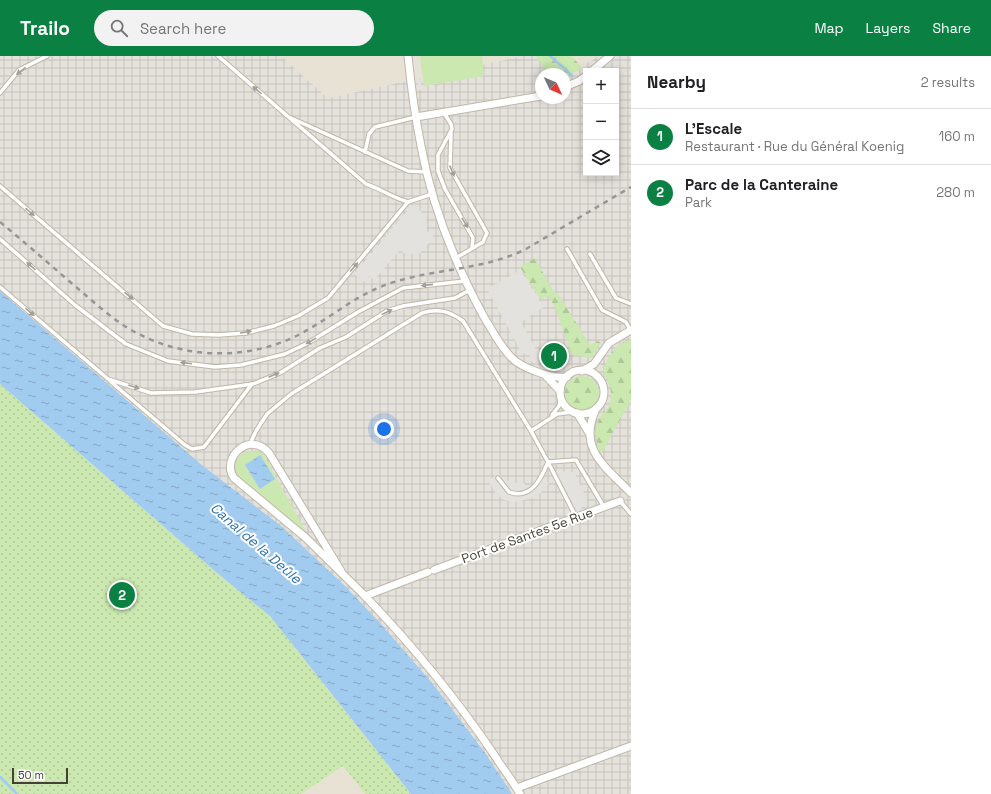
<!DOCTYPE html>
<html lang="en">
<head>
<meta charset="utf-8">
<style>
	:root { --surface:#fff; --page:#f2f2f2; --text:#202124; --muted:#757577; --line:#e0e0e0; --accent:#0b8043 }
	body { margin:0; font-family:"Space Grotesk",sans-serif; background:var(--page); color:var(--text) }
	.controls { position:absolute; right:12px; top:12px; display:grid; overflow:hidden; border-radius:0px; box-shadow:0 2px 10px #0003 }
	.controls button { width:36px; height:36px; display:grid; place-items:center; padding:0; border:0; border-bottom:1px solid var(--line); background:var(--surface); color:var(--text); font:20px sans-serif }
	.compass { position:absolute; left:535px; top:12px; width:36px; height:36px; border-radius:50%; background:var(--surface); box-shadow:0 2px 10px #0003; rotate:134deg }
	.scale { position:absolute; left:12px; bottom:10px; width:56px; box-sizing:border-box; padding-left:4px; border:2px solid #464135; border-top:0; font-size:11px; line-height:14px; white-space:nowrap; color:#464135; -webkit-text-stroke:3px #fff; paint-order:stroke }
	.you { position:absolute; left:384px; top:373px; width:14px; height:14px; margin:-10px; border:3px solid #fff; border-radius:50%; background:#1a73e8; box-shadow:0 0 0 6px #1a73e833 }
	.badge { display:grid; place-items:center; width:26px; height:26px; border-radius:50%; background:var(--accent); color:#fff; font-size:13px; font-weight:700 }
	.pin { position:absolute; translate:-50% -50%; border:2px solid #fff; box-shadow:0 1px 4px #0006 }
	.list { margin:0; padding:0; list-style:none }
	h2 { display:flex; justify-content:space-between; align-items:center; height:52px; margin:0; padding:0 16px; font-size:17px }
	h2 small { font-size:13px; font-weight:400; color:var(--muted) }
	.list li { display:grid; grid-template-columns:26px 1fr auto; gap:12px; align-items:center; box-sizing:border-box; height:56px; padding:0 16px; border-top:1px solid var(--line) }
	.list b { display:block; font-size:15px; white-space:nowrap }
	.list p { margin:0; font-size:13px; white-space:nowrap; color:var(--muted) }
	.list em { font-size:13px; font-style:normal; color:var(--muted) }
	.icon { flex:none; width:22px; height:22px; fill:none; stroke:currentColor; stroke-width:2; stroke-linecap:round; stroke-linejoin:round }
	.map { position:relative; flex:none; width:631px; height:738px; overflow:hidden }
	header { display:flex; align-items:center; gap:24px; box-sizing:border-box; height:56px; padding:0 20px; background:var(--accent); color:#fff }
	header strong { font-size:19px }
	nav { display:flex; gap:22px; margin-inline-start:auto; font-size:14px }
	.search { width:280px; height:36px; background:var(--page); display:flex; align-items:center; gap:10px; box-sizing:border-box; padding:0 14px; border-radius:22px; color:var(--muted); font-size:15px }
	main { display:flex }
	aside { flex:1; background:var(--surface) }
	.map>svg:first-child { display:block }
	.residential { fill:#e7e2d4 }
	.industrial { fill:url(#industrial-grid); fill-rule:evenodd }
	.grass { fill:#cae8af }
	.forest { fill:url(#forest-firs) }
	.park { fill:url(#park-dots) }
	.parking { fill:#e4e2de }
	.water { fill:url(#water-ripples) }
	.lines { fill:none; stroke-linecap:round; stroke-linejoin:round }
	.stream { stroke:#a2cbf0; stroke-width:2.5 }
	.lane-casing { stroke:#bfb8a9; stroke-width:5.5 }
	.street-casing { stroke:#bfb8a9; stroke-width:9 }
	.lane { stroke:#fff; stroke-width:3.5 }
	.street { stroke:#fff; stroke-width:7 }
	.rail { stroke:#969696; stroke-width:2.5; stroke-dasharray:5 5; stroke-linecap:butt }
	.oneway { fill:#a2a09a }
	.labels { text-anchor:middle; stroke-width:4; stroke-linejoin:round; paint-order:stroke }
	.street-label { font-size:13px; fill:#464135; stroke:#fff }
	.water-label { font-size:14px; font-style:italic; fill:#2e72b2; stroke:#fff }
</style>
</head>
<body>
<header>
<strong>Trailo</strong>
<div class="search"><svg class="icon" aria-label="search" viewBox="0 0 24 24"><circle cx="10" cy="10" r="6"/><path d="M15 15l6 6"/></svg>Search here</div>
<nav><a>Map</a><a>Layers</a><a>Share</a></nav>
</header>
<main>
<div class="map">
<svg width="631" height="738" viewBox="0 0 631 738">
	<defs>
		<pattern id="industrial-grid" width="8" height="8" patternUnits="userSpaceOnUse"><rect width="8" height="8" fill="#e5e1db"/><path d="M0 4h8M4 0v8" fill="none" stroke="#c6c2bd"/></pattern>
		<pattern id="forest-firs" width="22" height="20" patternUnits="userSpaceOnUse"><rect width="22" height="20" fill="#cae8af"/><path d="M5 1l3.5 6h-7zM16 11l3.5 6h-7z" fill="#afc897"/></pattern>
		<pattern id="park-dots" width="8" height="8" patternUnits="userSpaceOnUse"><rect width="8" height="8" fill="#cae8af"/><path d="M2 2h.1M6 6h.1" fill="none" stroke="#afc897" stroke-width="1.8" stroke-linecap="round"/></pattern>
		<pattern id="water-ripples" width="26" height="14" patternUnits="userSpaceOnUse"><rect width="26" height="14" fill="#a2cbf0"/><path d="M2 4q2-2 4 0t4 0M15 11q2-2 4 0t4 0" fill="none" stroke="#86a6c3"/></pattern>
	</defs>
	<rect width="100%" height="100%" fill="#f3f0e6"/>
	<g class="residential">
		<polygon points="281,0 523,0 328,42"/>
		<polygon points="561,0 598,0 579,12"/>
		<polygon points="343,710 365,738 301,738"/>
	</g>
	<path class="industrial" d="M 0,0 L 281,0 L 328,42 L 523,0 L 561,0 L 579,12 L 598,0 L 631,0 L 631,738 L 449,738 L 0,305 ZM 586,15 L 616,15 L 616,117 L 586,117 ZM 541,18 L 565,18 L 565,42 L 541,42 Z"/>
	<g class="grass">
		<polygon points="420,0 482,0 484,20 424,30"/>
		<path d="M 247,395 L 260,396 L 264,399 L 306,476 L 239,421 C 232,411 236,399 247,395 Z"/>
	</g>
	<g class="forest">
		<polygon points="536,0 571,0 583,12 565,21 565,18 548,18"/>
		<polygon points="535,202 552,233 559,239 590,289 598,285 601,287 591,302 571,298 556,253 548,240 541,244 520,211"/>
		<path d="M 631,284 L 631,344 L 602,397 C 598,394 598,391 597,386 C 592,356 608,362 611,341 C 612,331 606,323 603,314 C 608,301 615,286 631,284 Z"/>
		<circle cx="582" cy="337" r="17"/>
	</g>
	<polygon class="park" points="0,328 217,517 270,560 411,738 365,738 343,710 301,738 0,738"/>
	<g class="parking">
		<polygon points="414,0 417,0 422,34 419,34"/>
		<polygon points="413,148 426,160 427,175 434,181 417,201 413,197 409,201 400,194 374,224 369,220 364,226 354,218"/>
		<polygon points="520,214 544,251 521,266 540,301 537,308 529,304 530,299 522,297 487,233"/>
		<polygon points="556,415 574,416 587,443 578,458"/>
		<polygon points="499,417 505,427 509,424 514,427 524,427 527,431 533,428 538,421 549,427 541,437 533,442 514,446 504,444 496,437 488,425"/>
	</g>
	<g class="water">
		<polygon points="0,235 203,410 281,470 344,529 380,567 432,627 485,697 512,738 411,738 270,560 217,517 0,328"/>
		<polygon points="260,399 275,423 260,433 245,409"/>
	</g>
	<g class="lines">
		<g class="stream">
			<polyline points="550,0 564,12 572,20"/>
			<polyline points="0,721 17,738"/>
		</g>
		<defs>
			<g id="lane">
				<path d="M 218,0 L 366,128 C 381,133 393,142 408,146"/>
				<polyline points="0,37 19,14 47,0"/>
				<polyline points="444,57 451,68 452,73 438,99 438,115 445,133 473,182 472,192"/>
				<polyline points="291,62 408,115 427,116"/>
				<polyline points="451,77 450,112 487,177 483,186 456,202"/>
				<polyline points="365,96 369,78 375,71 416,61"/>
				<polyline points="0,130 163,270 192,278 218,279 246,277 274,270 298,260 328,242 408,146 432,138"/>
				<polyline points="0,183 75,249 126,288 168,305 215,311 241,309 285,298 308,287 358,256 403,232 465,225"/>
				<polyline points="567,193 602,254 626,266 631,276"/>
				<polyline points="590,198 616,242 631,248"/>
				<polyline points="0,231 108,323 151,337 195,336 253,328 280,317 320,292 346,281 387,255 403,250 455,242 470,234"/>
				<polyline points="110,325 185,389 192,393 204,391 252,328"/>
				<polyline points="552,359 559,350 561,343"/>
				<polyline points="531,375 557,358 572,356"/>
				<path d="M 250,388 L 256,375 L 267,358 L 291,338 L 422,257 C 438,252 449,255 463,265 L 531,375 L 548,406 L 576,404 L 604,451"/>
				<path d="M 498,422 L 509,436 C 531,444 541,423 548,406 L 576,461"/>
				<polyline points="620,445 631,458"/>
			</g>
			<g id="street">
				<path d="M 408,0 C 411,30 415,60 421,90 C 432,150 455,208 484,261 C 492,274 500,290 511,301 C 521,312 552,323 567,321"/>
				<polyline points="592,15 610,0"/>
				<polyline points="565,31 579,25 586,20"/>
				<polyline points="416,61 541,40"/>
				<circle cx="582" cy="336" r="22"/>
				<polyline points="582,315 594,308 609,287 631,274"/>
				<polyline points="546,320 560,335"/>
				<path d="M 596,353 C 577,393 606,411 631,437"/>
				<polyline points="577,357 589,377"/>
				<polyline points="434,514 620,445"/>
				<path d="M 341,515 L 269,397 C 250,374 220,402 234,422 L 306,482 L 365,540 L 428,516"/>
				<path d="M 365,540 C 413,590 456,642 495,700 C 503,713 513,725 520,738"/>
				<polyline points="517,732 631,690"/>
			</g>
		</defs>
		<use href="#lane" class="lane-casing"/>
		<use href="#street" class="street-casing"/>
		<use href="#lane" class="lane"/>
		<use href="#street" class="street"/>
		<path class="rail" d="M 0,166 C 23,185 46,205 69,225 C 87,240 104,256 123,269 C 171,300 232,306 285,285 C 320,271 346,245 380,231 C 427,212 480,216 526,193 L 631,131"/>
	</g>
	<defs><path id="oneway-solid" d="M-6-.8H1V-3.2L6.5 0L1 3.2V.8H-6Z"/></defs>
	<g class="oneway">
		<use href="#oneway-solid" transform="translate(21 15) rotate(142)"/>
		<use href="#oneway-solid" transform="translate(257 34) rotate(-139)"/>
		<use href="#oneway-solid" transform="translate(452 115) rotate(67)"/>
		<use href="#oneway-solid" transform="translate(30 156) rotate(41)"/>
		<use href="#oneway-solid" transform="translate(465 167) rotate(59)"/>
		<use href="#oneway-solid" transform="translate(31 210) rotate(-139)"/>
		<use href="#oneway-solid" transform="translate(354 211) rotate(-50)"/>
		<use href="#oneway-solid" transform="translate(427 229) rotate(174)"/>
		<use href="#oneway-solid" transform="translate(129 240) rotate(41)"/>
		<use href="#oneway-solid" transform="translate(30 256) rotate(41)"/>
		<use href="#oneway-solid" transform="translate(387 256) rotate(-26)"/>
		<use href="#oneway-solid" transform="translate(246 276) rotate(-9)"/>
		<use href="#oneway-solid" transform="translate(311 285) rotate(150)"/>
		<use href="#oneway-solid" transform="translate(186 307) rotate(-173)"/>
		<use href="#oneway-solid" transform="translate(274 319) rotate(-23)"/>
		<use href="#oneway-solid" transform="translate(134 331) rotate(19)"/>
	</g>
	<g class="labels">
		<g class="street-label">
			<text transform="translate(527 479) rotate(-20)" y="5">Port de Santes 5e Rue</text>
		</g>
		<g class="water-label">
			<text transform="translate(256 487) rotate(41)" y="5">Canal de la Deûle</text>
		</g>
	</g>
</svg>
<div class="controls">
<button>+</button>
<button>−</button>
<button><svg class="icon" aria-label="layers" viewBox="0 0 24 24"><path d="M12 4l9 5-9 5-9-5zM3 14l9 5 9-5"/></svg></button>
</div>
<svg class="compass" viewBox="-18 -18 36 36"><path d="M0-13l5 13h-10z" fill="#e53935"/><path d="M0 13l5-13h-10z" fill="#757577"/></svg>
<div class="scale">50 m</div>
<div class="you"></div>
<div class="pin badge" style="left:554px;top:300px">1</div>
<div class="pin badge" style="left:122px;top:539px">2</div>
</div>
<aside>
<h2>Nearby<small>2 results</small></h2>
<ul class="list">
<li><span class="badge">1</span><div><b>L'Escale</b><p>Restaurant · Rue du Général Koenig</p></div><em>160 m</em></li>
<li><span class="badge">2</span><div><b>Parc de la Canteraine</b><p>Park</p></div><em>280 m</em></li>
</ul>
</aside>
</main>
</body>
</html>
